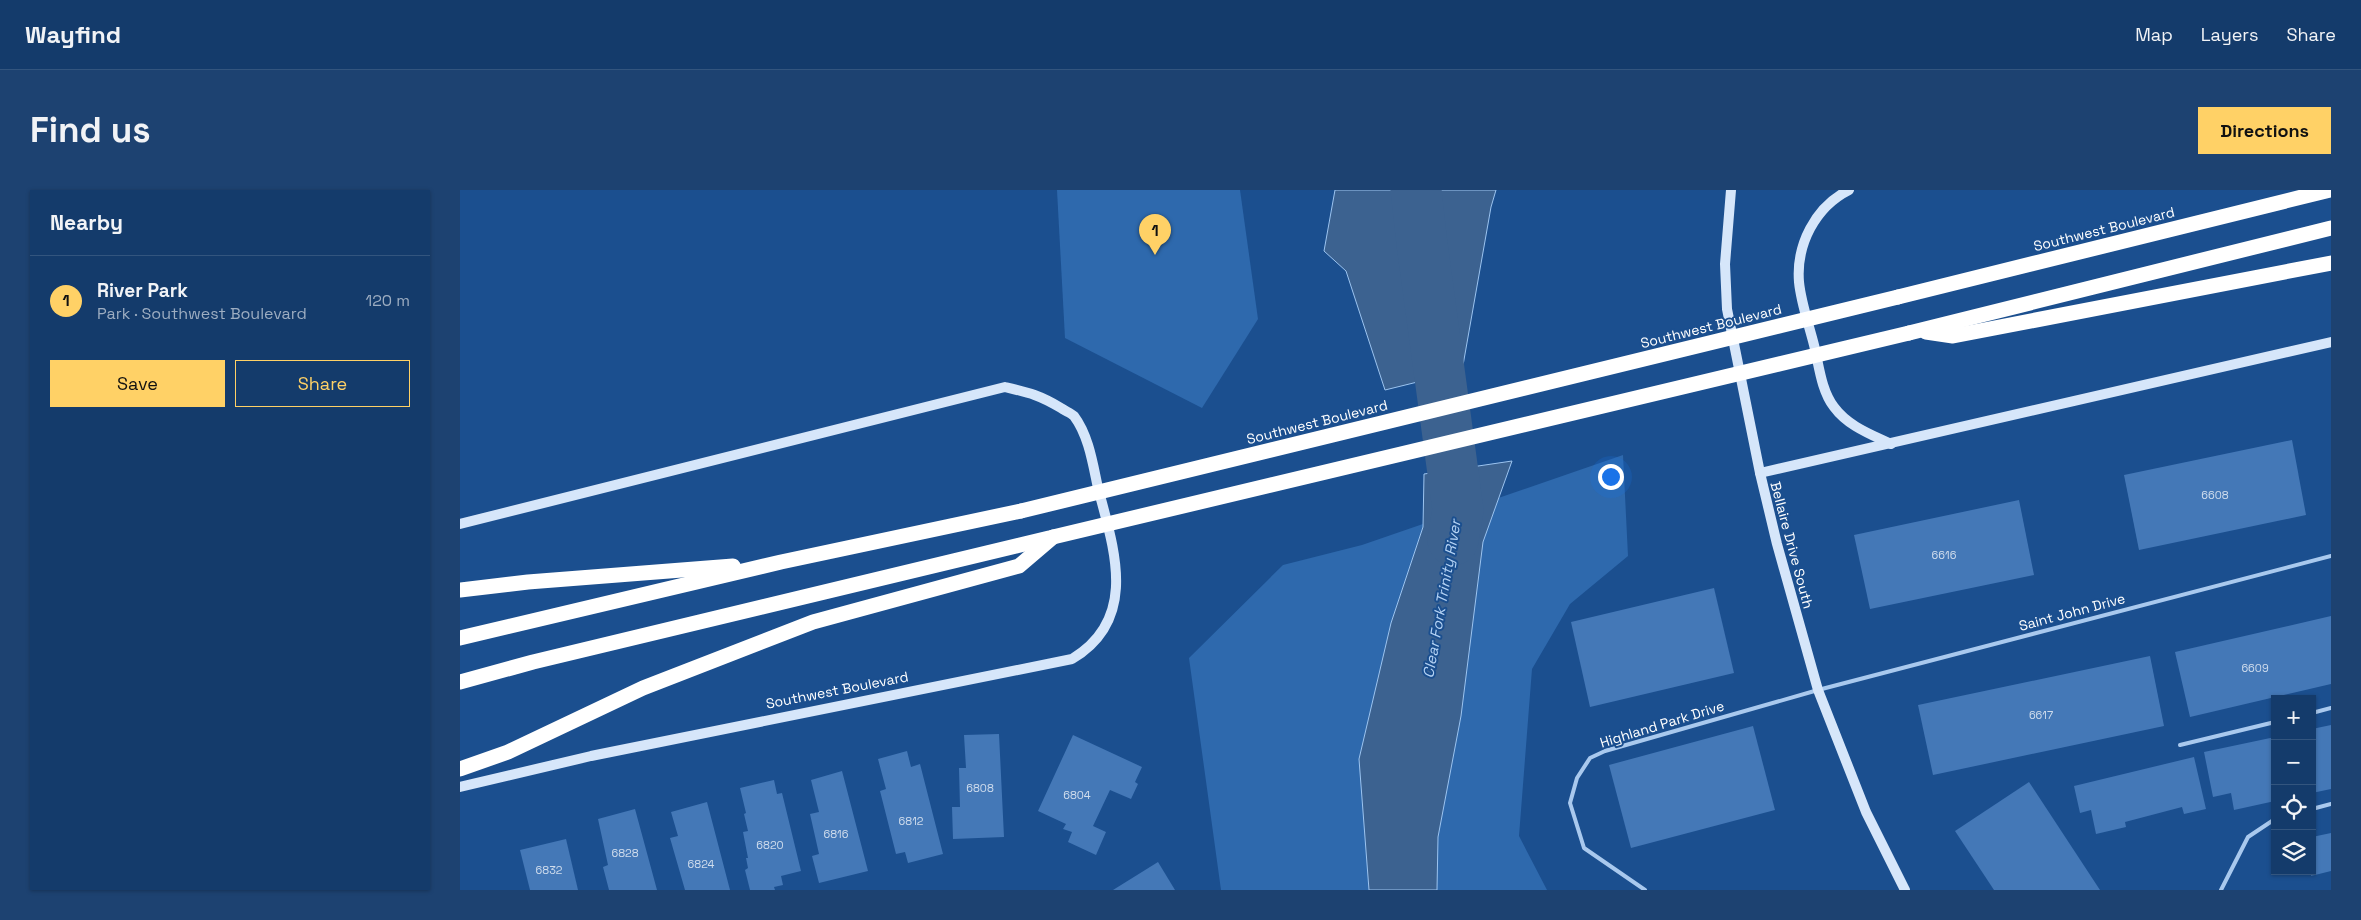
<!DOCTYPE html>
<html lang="en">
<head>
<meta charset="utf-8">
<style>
	:root { --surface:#143b6b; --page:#1d4271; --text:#f1f3f6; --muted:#9dadc1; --line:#33557e; --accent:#ffd166 }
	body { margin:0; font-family:"Space Grotesk",sans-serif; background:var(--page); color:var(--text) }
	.controls { position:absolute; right:15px; bottom:15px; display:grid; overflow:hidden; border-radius:0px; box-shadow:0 1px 4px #0004 }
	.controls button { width:45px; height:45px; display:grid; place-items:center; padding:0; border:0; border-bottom:1px solid var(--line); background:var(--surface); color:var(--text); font:25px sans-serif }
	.you { position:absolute; left:1150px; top:286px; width:18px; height:18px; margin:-12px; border:4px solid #fff; border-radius:50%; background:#1a73e8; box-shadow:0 0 0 8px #1a73e833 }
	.badge { display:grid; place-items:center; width:32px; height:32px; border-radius:50%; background:var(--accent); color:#111; font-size:16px; font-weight:700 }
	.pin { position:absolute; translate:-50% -41px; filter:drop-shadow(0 1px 2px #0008) }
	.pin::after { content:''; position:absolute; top:26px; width:18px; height:15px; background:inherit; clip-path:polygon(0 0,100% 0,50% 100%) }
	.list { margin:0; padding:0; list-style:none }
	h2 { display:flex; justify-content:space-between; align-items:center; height:65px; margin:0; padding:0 20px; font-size:21px }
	h2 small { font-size:16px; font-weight:400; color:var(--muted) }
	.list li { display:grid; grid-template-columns:32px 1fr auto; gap:15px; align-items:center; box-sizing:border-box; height:90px; padding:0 20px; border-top:1px solid var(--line) }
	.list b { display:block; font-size:19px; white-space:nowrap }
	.list p { margin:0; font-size:16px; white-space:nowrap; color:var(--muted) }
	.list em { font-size:16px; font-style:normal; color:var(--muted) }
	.actions { display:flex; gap:10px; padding:15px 20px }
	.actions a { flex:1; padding:11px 0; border:1px solid var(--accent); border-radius:0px; text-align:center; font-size:18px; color:var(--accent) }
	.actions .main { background:var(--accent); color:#111 }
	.icon { flex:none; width:28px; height:28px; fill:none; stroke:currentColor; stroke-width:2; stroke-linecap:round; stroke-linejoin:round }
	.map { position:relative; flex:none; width:1871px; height:700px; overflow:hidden; border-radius:0px }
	header { display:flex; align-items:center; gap:30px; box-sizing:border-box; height:70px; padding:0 25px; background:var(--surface); border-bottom:1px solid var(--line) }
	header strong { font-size:24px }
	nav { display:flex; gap:28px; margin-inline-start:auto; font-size:18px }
	.intro { display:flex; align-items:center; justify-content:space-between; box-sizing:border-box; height:120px; padding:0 30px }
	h1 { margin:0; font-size:35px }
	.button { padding:12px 22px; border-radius:0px; background:var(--accent); color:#111; font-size:18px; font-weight:700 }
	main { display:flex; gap:30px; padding:0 30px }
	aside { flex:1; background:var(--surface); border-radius:0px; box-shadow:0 1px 4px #0004 }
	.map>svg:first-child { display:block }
	.green { fill:#2e69ad }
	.water { fill:#3c6290; stroke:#9cc4f0 }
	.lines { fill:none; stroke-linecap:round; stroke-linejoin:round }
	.river { stroke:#3c6290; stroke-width:51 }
	.building { fill:#4478b7 }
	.lane { stroke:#a9c9ee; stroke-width:4 }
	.secondary { stroke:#d6e6fa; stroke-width:10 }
	.highway { stroke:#fff; stroke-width:15 }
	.highway-bridge { stroke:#fff; stroke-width:15 }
	.labels { text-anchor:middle; stroke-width:4; stroke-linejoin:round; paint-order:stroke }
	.number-label { font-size:11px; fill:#d0dded }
	.street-label { font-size:14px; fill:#fff; stroke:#1b4f8f }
	.water-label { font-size:15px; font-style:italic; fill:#b5d3f5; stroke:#1b4f8f }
</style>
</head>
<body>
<header>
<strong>Wayfind</strong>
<nav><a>Map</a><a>Layers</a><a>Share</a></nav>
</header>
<div class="intro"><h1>Find us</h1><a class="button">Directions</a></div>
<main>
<aside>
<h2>Nearby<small></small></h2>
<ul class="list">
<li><span class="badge">1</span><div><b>River Park</b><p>Park · Southwest Boulevard</p></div><em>120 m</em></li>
</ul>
<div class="actions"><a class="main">Save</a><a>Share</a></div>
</aside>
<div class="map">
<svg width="1871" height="700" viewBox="0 0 1871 700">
	<rect width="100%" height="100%" fill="#1b4f8f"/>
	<g class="green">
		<polygon points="597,0 780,0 798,129 742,218 605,148"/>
		<polygon points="1163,265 1168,366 1110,414 1072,479 1059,646 1087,700 761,700 729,468 823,375 902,355"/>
	</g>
	<g class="water">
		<polygon points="875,0 1036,0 1031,17 1002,181 925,200 886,81 864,61"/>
		<polygon points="1052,271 1023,352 1001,526 978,647 977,700 909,700 899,569 931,433 963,337 964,284"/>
	</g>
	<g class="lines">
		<polyline class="river" points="956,0 962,54 998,320 993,350"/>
	</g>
	<g class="building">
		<polygon points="1832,250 1846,325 1679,360 1664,285"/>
		<polygon points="1559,310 1574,385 1410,419 1394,345"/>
		<polygon points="1254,398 1274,483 1130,517 1111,432"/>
		<polygon points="1871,426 1871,494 1730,527 1715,462"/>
		<polygon points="1690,466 1704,536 1473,585 1458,515"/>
		<polygon points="1871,535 1871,599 1852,603 1852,539"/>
		<polygon points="1293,536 1315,620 1171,658 1149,575"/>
		<polygon points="539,544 544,647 493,649 492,617 500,617 499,578 506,578 504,545"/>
		<polygon points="613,545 682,577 675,592 678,594 671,609 650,600 633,636 646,642 636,665 608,652 612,642 603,639 606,634 578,621"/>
		<polygon points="1815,547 1815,611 1774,620 1771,603 1753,607 1744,562"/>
		<polygon points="447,561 451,577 460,574 483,664 448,673 445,662 436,664 420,601 426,599 418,569"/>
		<polygon points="1734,567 1746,619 1724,624 1722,617 1665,632 1666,637 1636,644 1631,620 1620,623 1614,596"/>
		<polygon points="382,581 408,681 359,693 352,666 359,664 350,624 359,622 351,590"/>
		<polygon points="314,590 317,604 322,603 341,681 321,686 323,695 314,697 315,700 290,700 285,680 288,678 286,668 288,668 283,642 288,641 284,624 286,623 280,598"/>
		<polygon points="1569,592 1640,700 1534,700 1495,641"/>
		<polygon points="247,612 270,700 225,700 210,648 218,646 211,622"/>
		<polygon points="175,619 197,700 149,700 143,677 148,675 138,629"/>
		<polygon points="1871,643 1871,681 1851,686 1852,647"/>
		<polygon points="106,649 118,700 70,700 60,660"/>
		<polygon points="698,672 715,700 653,700"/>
	</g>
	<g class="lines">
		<g class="lane">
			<polyline points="1852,523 1871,518"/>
			<polyline points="1720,555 1815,532"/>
			<polyline points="1852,619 1871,614"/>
			<polyline points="1185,700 1124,658 1110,613 1117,588 1130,568 1145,561 1358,500 1871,366"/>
			<polyline points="1761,700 1788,647 1815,629"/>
		</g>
		<g class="secondary">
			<polyline points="1271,0 1265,74 1267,119 1300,283 1317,354 1358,500 1406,622 1445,700"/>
			<path d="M 1389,0 C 1355,17 1336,55 1339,92 C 1341,113 1349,135 1354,155 C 1359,175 1361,200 1374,217 C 1388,236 1410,244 1431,254"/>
			<polyline points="1300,283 1871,152"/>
			<path d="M 0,334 L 545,197 C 570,203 579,205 601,218 C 605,221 611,223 614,226 C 629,246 633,275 638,298 C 654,359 679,429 612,469 L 131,566 L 0,597"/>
		</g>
		<g class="highway">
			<polyline points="1438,107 1870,0"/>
			<polyline points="1466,142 1493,146 1871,73"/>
			<polyline points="1449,143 1871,38"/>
			<polyline points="0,400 68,392 273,376"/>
			<polyline points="0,448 321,372 561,321"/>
			<polyline points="0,492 73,472 589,348"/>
			<polyline points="0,579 48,562 183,498 353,432 559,376 593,347"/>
		</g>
		<g class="highway-bridge">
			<polyline points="561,321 1438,107"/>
			<polyline points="593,347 1449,143"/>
		</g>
	</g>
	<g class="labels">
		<g class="number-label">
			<text x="1755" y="309">6608</text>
			<text x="1484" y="369">6616</text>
			<text x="1795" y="482">6609</text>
			<text x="1581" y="529">6617</text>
			<text x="520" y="602">6808</text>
			<text x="617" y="609">6804</text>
			<text x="451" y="635">6812</text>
			<text x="376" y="648">6816</text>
			<text x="310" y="659">6820</text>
			<text x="165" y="667">6828</text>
			<text x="241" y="678">6824</text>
			<text x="89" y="684">6832</text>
		</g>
		<g class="street-label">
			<text transform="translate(1644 39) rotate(-14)" y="5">Southwest Boulevard</text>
			<text transform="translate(1251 136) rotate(-14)" y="5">Southwest Boulevard</text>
			<text transform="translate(857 232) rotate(-14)" y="5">Southwest Boulevard</text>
			<text transform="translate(1332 355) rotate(75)" y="5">Bellaire Drive South</text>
			<text transform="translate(1612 422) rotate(-15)" y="5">Saint John Drive</text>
			<text transform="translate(377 500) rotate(-11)" y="5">Southwest Boulevard</text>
			<text transform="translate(1202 534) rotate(-17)" y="5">Highland Park Drive</text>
		</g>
		<g class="water-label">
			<text transform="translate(982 409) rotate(-80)" y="5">Clear Fork Trinity River</text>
		</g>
	</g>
</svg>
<div class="controls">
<button>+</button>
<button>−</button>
<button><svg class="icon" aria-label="locate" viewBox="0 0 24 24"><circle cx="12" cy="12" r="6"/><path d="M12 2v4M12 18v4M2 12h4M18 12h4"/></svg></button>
<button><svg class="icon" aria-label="layers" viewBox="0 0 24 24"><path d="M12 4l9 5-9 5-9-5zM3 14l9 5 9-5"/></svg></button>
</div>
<div class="you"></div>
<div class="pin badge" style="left:695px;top:65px">1</div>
</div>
</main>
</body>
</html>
